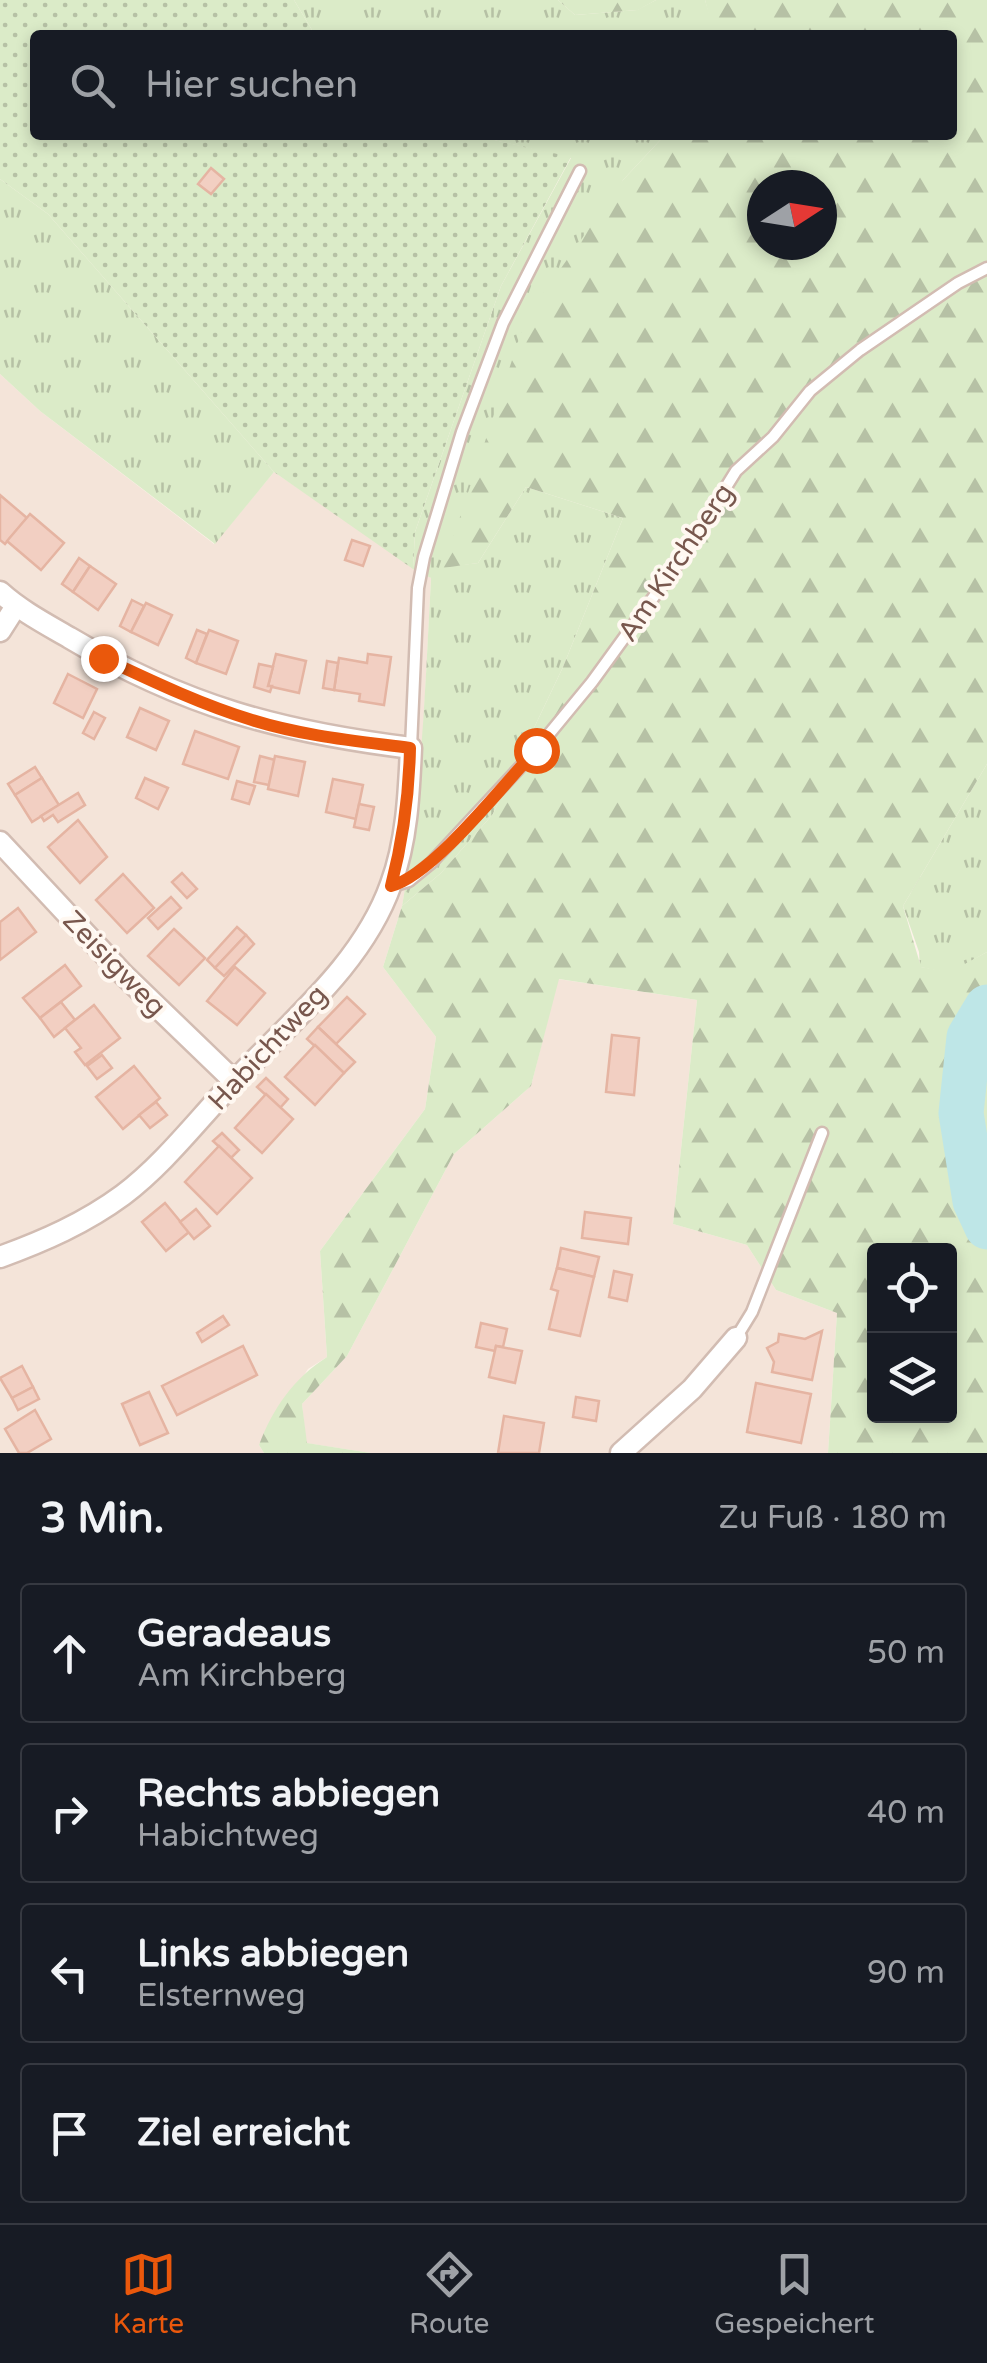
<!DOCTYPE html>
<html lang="de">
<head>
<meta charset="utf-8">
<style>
	:root { --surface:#171b24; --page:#20242c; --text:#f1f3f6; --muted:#9ea1a6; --line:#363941; --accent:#ea580c }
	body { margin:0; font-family:"Varela Round",sans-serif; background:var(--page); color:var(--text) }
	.controls { position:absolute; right:30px; bottom:30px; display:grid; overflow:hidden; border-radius:10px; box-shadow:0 5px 15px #0003 }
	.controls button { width:90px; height:90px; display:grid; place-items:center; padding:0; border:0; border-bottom:2px solid var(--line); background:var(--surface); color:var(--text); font:50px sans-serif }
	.compass { position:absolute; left:747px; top:170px; width:90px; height:90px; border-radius:50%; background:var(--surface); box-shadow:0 5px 15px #0003; rotate:78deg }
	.stop { position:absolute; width:30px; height:30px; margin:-22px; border:8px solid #ea580c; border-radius:50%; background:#fff }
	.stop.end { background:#ea580c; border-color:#fff; box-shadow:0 2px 10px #0008 }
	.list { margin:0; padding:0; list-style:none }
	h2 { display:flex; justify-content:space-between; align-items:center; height:130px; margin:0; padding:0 40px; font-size:42px }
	h2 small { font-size:32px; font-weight:400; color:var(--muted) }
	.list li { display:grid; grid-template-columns:65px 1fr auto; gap:30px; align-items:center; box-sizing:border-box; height:140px; margin:0 20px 20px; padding:0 20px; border:2px solid var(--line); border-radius:10px }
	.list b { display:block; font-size:38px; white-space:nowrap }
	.list p { margin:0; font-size:32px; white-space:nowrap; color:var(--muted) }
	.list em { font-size:32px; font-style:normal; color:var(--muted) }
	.icon { flex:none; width:55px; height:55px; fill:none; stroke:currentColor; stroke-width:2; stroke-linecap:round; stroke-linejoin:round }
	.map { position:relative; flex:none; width:987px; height:1453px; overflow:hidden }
	.search { position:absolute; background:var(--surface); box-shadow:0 5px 15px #0003; left:30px; right:30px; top:30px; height:110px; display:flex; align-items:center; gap:25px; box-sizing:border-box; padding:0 35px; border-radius:10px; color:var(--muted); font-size:38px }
	.sheet { height:770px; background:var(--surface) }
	nav { display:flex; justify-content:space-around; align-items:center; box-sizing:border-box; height:140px; border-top:2px solid var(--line); background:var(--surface); font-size:28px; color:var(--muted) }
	nav a { display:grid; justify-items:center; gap:5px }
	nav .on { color:var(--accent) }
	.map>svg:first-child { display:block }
	.residential { fill:#f4e4d9 }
	.grass { fill:url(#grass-tufts) }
	.forest { fill:url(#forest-firs); fill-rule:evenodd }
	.garden { fill:url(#garden-dots) }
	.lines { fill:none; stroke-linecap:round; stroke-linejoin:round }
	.river { stroke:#bee6e7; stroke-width:45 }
	.building { fill:#f2cfc2; stroke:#e5b4a2; stroke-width:2.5 }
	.lane-casing { stroke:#d2bcb2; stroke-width:15 }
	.street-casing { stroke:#d2bcb2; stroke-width:25 }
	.lane { stroke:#fff; stroke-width:10 }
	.street { stroke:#fff; stroke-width:20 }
	.route { stroke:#ea580c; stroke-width:12 }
	.labels { text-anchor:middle; stroke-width:8; stroke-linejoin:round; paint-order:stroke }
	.street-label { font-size:28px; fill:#78574d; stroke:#fff8f1 }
</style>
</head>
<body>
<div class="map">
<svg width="987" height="1453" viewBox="0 0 987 1453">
	<defs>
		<pattern id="grass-tufts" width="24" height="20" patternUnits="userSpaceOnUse" patternTransform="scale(2.5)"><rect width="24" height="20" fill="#dbebc8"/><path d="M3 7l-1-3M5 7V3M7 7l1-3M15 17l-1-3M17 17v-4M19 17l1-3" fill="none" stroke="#b6c1a5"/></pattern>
		<pattern id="forest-firs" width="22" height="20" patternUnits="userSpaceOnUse" patternTransform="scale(2.5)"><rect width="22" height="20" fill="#dbebc8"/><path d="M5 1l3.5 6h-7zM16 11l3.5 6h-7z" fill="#b6c1a5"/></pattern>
		<pattern id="garden-dots" width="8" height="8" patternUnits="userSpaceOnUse" patternTransform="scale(2.5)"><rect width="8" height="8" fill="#dbebc8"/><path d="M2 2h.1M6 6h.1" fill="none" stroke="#b6c1a5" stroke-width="1.8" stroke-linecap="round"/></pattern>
	</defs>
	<rect width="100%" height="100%" fill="#fdf3ea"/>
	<g class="residential">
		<polygon points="0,374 40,411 214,544 274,472 431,578 422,755 414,842 402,906 383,967 436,1037 425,1109 320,1251 327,1357 308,1369 259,1445 264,1453 0,1453"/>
		<polygon points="558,979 697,1000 673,1224 747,1245 776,1290 837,1313 828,1453 371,1453 306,1443 302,1404 347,1356 454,1154 531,1086"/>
	</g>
	<g class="grass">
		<polygon points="294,0 558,0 575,15 637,10 656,0 705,0 715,32 714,35 315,35"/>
		<path d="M 472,135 L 665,135 L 623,180 L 444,567 L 478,563 L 526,487 L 623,518 L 563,667 L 493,814 L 441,873 L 402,906 C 422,797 425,688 431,578 L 413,569 L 415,532 L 501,286 L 571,158 Z"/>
		<polygon points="0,179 48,214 274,472 215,544 40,411 0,374"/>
		<polygon points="987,764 987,952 950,973 920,967 919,952 903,906"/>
	</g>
	<g class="forest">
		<polygon points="558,0 656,0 638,10 575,15"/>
		<path d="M 705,0 L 987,0 L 987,764 L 903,906 L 921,967 L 950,972 L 987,952 L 987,1453 L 828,1453 L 837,1313 L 776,1290 L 747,1245 L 673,1224 L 697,1000 L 559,979 L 531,1086 L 454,1154 L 347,1356 L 302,1404 L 307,1443 L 371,1453 L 264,1453 L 259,1445 C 273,1408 293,1379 327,1357 L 320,1251 L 425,1109 L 436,1037 L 383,967 L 402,906 L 441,873 L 493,814 L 563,667 L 623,518 L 526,487 L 478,563 L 443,568 L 526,318 L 623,180 L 665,135 L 952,135 L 952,35 L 714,35 ZM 762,185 L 822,185 L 822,245 L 762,245 ZM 874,1250 L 950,1250 L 950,1416 L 874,1416 Z"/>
	</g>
	<polygon class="garden" points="0,0 294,0 315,35 35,35 35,135 472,135 571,157 501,286 415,532 413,569 274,472 48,214 0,179"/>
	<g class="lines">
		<polyline class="river" points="987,1007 969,1037 961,1113 975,1201 987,1227"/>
	</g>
	<g class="building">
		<polygon points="211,168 224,179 211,194 198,184"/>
		<polygon points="0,495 27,518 5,544 0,540"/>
		<polygon points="30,514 64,543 41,570 7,541"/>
		<polygon points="352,540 370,546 363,566 345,560"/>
		<polygon points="79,558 90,566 73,592 62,584"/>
		<polygon points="90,566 116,584 98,610 73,592"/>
		<polygon points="132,600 144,606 131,632 120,626"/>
		<polygon points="146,603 172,615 158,645 131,632"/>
		<polygon points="197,630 207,634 196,663 186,658"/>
		<polygon points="209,630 238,641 226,674 196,663"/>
		<polygon points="276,654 306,661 299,693 268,686"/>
		<polygon points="368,654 391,657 384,705 359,701 360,694 334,690 339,658 367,663"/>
		<polygon points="327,661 338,663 334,690 323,688"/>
		<polygon points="259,664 273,667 268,686 272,686 270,692 254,687"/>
		<polygon points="68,674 97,689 83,718 54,703"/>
		<polygon points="140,708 169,721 156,750 127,737"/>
		<polygon points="94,712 105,718 94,739 83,733"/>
		<polygon points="195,731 239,747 228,779 183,764"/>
		<polygon points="260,756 275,760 269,785 254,782"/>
		<polygon points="275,756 305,762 298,796 268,789"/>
		<polygon points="35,767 42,778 15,795 8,784"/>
		<polygon points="42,778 59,805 32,822 15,795"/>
		<polygon points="145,778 168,788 158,809 136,798"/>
		<polygon points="333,779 363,785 356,819 326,812"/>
		<polygon points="237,781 255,786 249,804 232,799"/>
		<polygon points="78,793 85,805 58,822 53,815 44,821 41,816"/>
		<polygon points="359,804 374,807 369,830 354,827"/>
		<polygon points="78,820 107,857 80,883 48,847"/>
		<polygon points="182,873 197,889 187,898 172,882"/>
		<polygon points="123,874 154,908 127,933 96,900"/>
		<polygon points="171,897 181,908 158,929 148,918"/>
		<polygon points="18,908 36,932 0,960 0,922"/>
		<polygon points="237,927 246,935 215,968 207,960"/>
		<polygon points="174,929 205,958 179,985 148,956"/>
		<polygon points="246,935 254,944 224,976 215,968"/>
		<polygon points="65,965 81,986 40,1018 23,998"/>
		<polygon points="235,967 265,993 237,1025 207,1001"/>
		<polygon points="347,997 365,1014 336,1044 318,1027"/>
		<polygon points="61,1002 75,1020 54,1037 40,1018"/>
		<polygon points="94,1005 120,1038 85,1065 75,1052 81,1048 65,1028"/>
		<polygon points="318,1027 355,1062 344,1073 307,1039"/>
		<polygon points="612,1035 639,1038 634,1095 606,1092"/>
		<polygon points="315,1045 344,1073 315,1105 285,1077"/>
		<polygon points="102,1055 112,1068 97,1079 87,1066"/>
		<polygon points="134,1066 160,1098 123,1129 96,1097"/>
		<polygon points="266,1078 288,1099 280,1108 257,1087"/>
		<polygon points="266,1094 293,1119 262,1153 235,1128"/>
		<polygon points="156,1102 167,1115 150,1128 139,1115"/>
		<polygon points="222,1133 239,1150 231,1158 213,1141"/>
		<polygon points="219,1146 252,1178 217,1214 185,1182"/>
		<polygon points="165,1203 189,1232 166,1251 142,1222"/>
		<polygon points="196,1209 210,1226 194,1239 180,1222"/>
		<polygon points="585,1212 631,1218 628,1244 582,1238"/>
		<polygon points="561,1248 599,1257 594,1277 557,1268"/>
		<polygon points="557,1268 594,1277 580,1336 549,1329 558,1291 551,1289"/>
		<polygon points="614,1271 632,1275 627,1301 609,1297"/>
		<polygon points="223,1316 229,1325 202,1342 197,1333"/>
		<polygon points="481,1323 507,1329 503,1347 496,1346 495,1351 476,1347"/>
		<polygon points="822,1331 812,1380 772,1372 774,1362 767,1348 778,1342 779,1334 805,1339"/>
		<polygon points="243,1346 257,1375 177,1415 162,1386"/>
		<polygon points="496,1346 522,1351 515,1383 489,1377"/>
		<polygon points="22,1366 33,1387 12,1398 0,1378"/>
		<polygon points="756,1383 811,1394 801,1443 747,1432"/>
		<polygon points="33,1387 39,1399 18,1410 12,1398"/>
		<polygon points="149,1392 168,1433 140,1445 122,1404"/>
		<polygon points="576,1397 599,1401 596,1421 573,1417"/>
		<polygon points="35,1410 51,1439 27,1453 19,1453 5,1429"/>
		<polygon points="504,1416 544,1423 539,1453 498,1453"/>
	</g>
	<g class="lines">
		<defs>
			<g id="lane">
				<polyline points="411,747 418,588 424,557 462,432 503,323 580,171"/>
				<polyline points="392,886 409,881 431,863 536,750 592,682 682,558 736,471 773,437 810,391 860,350 958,283 987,268"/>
				<polyline points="736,1338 752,1312 822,1133"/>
			</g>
			<g id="street">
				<path d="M 0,592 C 21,611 46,624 70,638 C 184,706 281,732 411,748 C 409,793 407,841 391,884 C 362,966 287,1024 230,1086 C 196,1122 163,1165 123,1195 C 85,1223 44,1241 0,1257"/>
				<polyline points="0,631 16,606"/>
				<polyline points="0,842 123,974 234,1081"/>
				<polyline points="621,1453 692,1389 736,1338"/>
			</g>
		</defs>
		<use href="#lane" class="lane-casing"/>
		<use href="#street" class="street-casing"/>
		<use href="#lane" class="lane"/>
		<use href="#street" class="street"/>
	</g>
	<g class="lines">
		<path class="route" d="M 103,658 C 152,681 200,704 252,720 C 303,736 357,741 410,748 C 409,796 403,840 391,886 C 433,875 503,785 536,750"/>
	</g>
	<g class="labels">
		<g class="street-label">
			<text transform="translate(675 562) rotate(-56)" y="10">Am Kirchberg</text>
			<text transform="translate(115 963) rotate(46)" y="10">Zeisigweg</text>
			<text transform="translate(267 1047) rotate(-47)" y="10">Habichtweg</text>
		</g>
	</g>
</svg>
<div class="controls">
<button><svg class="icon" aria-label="locate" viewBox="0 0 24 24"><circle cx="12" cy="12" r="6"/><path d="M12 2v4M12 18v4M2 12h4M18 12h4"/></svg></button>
<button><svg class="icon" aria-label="layers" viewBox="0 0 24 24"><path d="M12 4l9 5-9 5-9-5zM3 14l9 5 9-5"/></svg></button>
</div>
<svg class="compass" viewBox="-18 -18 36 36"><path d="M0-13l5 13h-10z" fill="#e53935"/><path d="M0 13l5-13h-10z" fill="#9ea1a6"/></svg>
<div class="stop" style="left:536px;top:750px"></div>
<div class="stop end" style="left:103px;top:658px"></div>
<div class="search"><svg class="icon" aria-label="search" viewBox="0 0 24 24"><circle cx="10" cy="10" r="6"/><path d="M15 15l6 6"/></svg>Hier suchen</div>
</div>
<section class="sheet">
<h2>3 Min.<small>Zu Fuß · 180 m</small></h2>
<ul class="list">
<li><svg class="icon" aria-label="ahead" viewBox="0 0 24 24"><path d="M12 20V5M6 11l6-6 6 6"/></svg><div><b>Geradeaus</b><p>Am Kirchberg</p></div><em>50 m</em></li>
<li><svg class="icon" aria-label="right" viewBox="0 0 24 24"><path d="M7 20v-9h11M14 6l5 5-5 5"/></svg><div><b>Rechts abbiegen</b><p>Habichtweg</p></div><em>40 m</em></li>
<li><svg class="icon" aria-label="left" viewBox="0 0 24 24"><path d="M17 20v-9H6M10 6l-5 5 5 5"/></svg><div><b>Links abbiegen</b><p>Elsternweg</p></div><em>90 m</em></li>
<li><svg class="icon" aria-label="arrive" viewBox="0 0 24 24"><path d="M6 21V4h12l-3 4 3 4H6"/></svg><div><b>Ziel erreicht</b></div></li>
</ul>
</section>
<nav>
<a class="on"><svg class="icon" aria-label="map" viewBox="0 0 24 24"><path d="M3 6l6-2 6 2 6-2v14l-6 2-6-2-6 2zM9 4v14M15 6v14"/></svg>Karte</a>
<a><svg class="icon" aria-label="directions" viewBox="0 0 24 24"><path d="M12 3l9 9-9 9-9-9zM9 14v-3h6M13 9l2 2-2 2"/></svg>Route</a>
<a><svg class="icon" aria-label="saved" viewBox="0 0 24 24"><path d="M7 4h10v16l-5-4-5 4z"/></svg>Gespeichert</a>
</nav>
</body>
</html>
